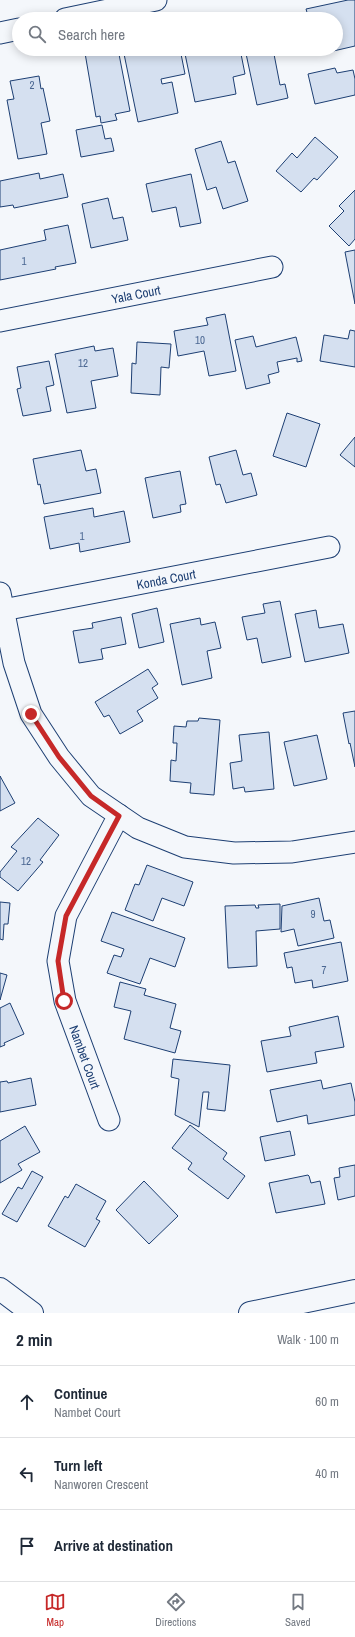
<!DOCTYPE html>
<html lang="en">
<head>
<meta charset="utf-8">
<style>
	:root { --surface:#fff; --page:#f2f2f3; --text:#1f2937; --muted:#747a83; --line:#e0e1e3; --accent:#c62828 }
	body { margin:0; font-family:"Archivo Narrow",sans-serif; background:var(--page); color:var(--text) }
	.stop { position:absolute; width:12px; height:12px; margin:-9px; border:3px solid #c62828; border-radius:50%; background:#fff }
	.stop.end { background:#c62828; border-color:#fff; box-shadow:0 1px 4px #0008 }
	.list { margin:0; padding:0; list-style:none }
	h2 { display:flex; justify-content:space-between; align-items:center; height:52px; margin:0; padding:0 16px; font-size:17px }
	h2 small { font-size:13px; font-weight:400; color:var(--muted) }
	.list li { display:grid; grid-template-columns:26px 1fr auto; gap:12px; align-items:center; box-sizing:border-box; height:72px; padding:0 16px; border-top:1px solid var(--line) }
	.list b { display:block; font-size:15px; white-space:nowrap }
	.list p { margin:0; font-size:13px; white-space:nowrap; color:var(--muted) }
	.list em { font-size:13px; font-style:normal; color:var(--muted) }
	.icon { flex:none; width:22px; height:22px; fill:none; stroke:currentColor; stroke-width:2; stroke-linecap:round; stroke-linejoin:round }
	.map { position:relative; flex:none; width:355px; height:1313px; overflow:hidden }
	.search { position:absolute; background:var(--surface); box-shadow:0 2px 10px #0003; left:12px; right:12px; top:12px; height:44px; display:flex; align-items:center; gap:10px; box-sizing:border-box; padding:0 14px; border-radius:22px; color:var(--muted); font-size:15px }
	.sheet { height:268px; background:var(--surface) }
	nav { display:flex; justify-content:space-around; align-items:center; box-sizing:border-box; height:56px; border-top:1px solid var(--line); background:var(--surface); font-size:11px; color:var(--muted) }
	nav a { display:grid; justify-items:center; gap:2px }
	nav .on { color:var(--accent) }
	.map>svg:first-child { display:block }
	.building { fill:#d5e0f0; stroke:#1d3f73 }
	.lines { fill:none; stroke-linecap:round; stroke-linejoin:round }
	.minor-casing { stroke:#1d3f73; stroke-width:23 }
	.tertiary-casing { stroke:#1d3f73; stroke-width:24 }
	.minor { stroke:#f4f7fb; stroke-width:21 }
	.tertiary { stroke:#f4f7fb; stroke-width:22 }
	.route { stroke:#c62828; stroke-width:5 }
	.labels { text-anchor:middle; stroke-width:3; stroke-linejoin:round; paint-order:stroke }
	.number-label { font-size:11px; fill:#4b6792 }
	.street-label { font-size:13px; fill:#1d3f73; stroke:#f4f7fb }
</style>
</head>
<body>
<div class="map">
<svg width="355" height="1313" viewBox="0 0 355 1313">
	<rect width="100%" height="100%" fill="#f4f7fb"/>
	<g class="building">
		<polygon points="348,0 355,0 355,46 316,55 315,49 336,49 336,19 309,19 306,9"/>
		<polygon points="107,49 118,49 130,111 115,114 117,120 101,123 100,116 96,117 85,53"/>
		<polygon points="123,49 149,49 150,53 168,49 180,49 185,74 161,79 162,84 172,82 178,113 138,122"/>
		<polygon points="184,49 240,49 245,74 233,77 236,94 195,102"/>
		<polygon points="245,49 273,49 280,85 285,84 288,98 257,105"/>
		<polygon points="335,68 337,73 353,70 355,79 355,95 315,104 308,74"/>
		<polygon points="39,76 41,89 43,88 50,121 41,123 47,154 18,159 7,100 14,99 10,81"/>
		<polygon points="102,125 105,139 111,138 114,151 81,157 76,130"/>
		<polygon points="315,137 338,157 317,180 314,178 301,192 276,171 292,153 297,158"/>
		<polygon points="221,141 228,163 235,161 248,201 223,209 216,187 207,190 195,149"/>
		<polygon points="39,173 40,179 63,174 68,197 14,208 13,205 0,207 0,181"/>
		<polygon points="191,174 201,223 180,227 176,207 152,212 146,184"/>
		<polygon points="355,190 355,239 349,246 329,226 344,211 339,206"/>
		<polygon points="108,198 113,219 123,217 128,240 91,248 82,204"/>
		<polygon points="68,225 76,263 55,267 56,269 0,280 0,250 46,240 44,230"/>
		<polygon points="355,250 355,304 345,252"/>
		<polygon points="225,314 236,371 209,376 204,351 178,356 174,331 208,325 206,318"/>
		<polygon points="350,330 355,331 355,367 320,361 324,335 348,339"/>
		<polygon points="253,336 256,347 296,337 302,361 297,362 297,358 277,362 279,372 268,375 270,383 246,389 235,340"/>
		<polygon points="137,342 171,344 169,368 161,367 160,395 131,393 132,363 136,364"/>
		<polygon points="94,346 95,351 113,348 118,376 91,381 96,408 67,413 55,354"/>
		<polygon points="49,361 54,385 46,387 51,411 23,416 17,389 21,388 17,367"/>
		<polygon points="287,413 320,424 306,467 273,456"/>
		<polygon points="355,437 355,467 340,455"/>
		<polygon points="81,450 86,471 96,469 101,493 44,504 40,484 38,485 33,459"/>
		<polygon points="236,450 243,475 251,473 257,495 226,503 220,484 216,485 209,457"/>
		<polygon points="180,471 186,504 180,505 181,512 153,518 145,478"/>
		<polygon points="93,508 94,517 124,511 130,542 80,552 79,543 50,549 44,517"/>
		<polygon points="280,601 291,657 262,663 257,638 247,640 242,617 265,613 263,604"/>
		<polygon points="157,608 164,642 139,648 132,614"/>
		<polygon points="316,610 319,628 343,624 349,653 305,662 295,614"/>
		<polygon points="121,617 126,644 101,649 103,659 79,663 73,631 93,628 92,623"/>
		<polygon points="200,618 201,625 215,622 221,648 207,651 212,678 182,685 170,624"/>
		<polygon points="148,669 158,684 152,688 158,698 137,711 143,721 120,734 109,715 104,717 95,702"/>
		<polygon points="355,711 355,767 350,743 349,744 343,713"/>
		<polygon points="199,718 220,720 214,795 190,793 191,783 170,781 171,760 176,761 177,743 173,743 174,726 186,727 187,721 198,721"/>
		<polygon points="269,732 274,789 245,792 244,787 233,789 230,763 242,761 239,735"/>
		<polygon points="317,735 327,779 294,786 284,742"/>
		<polygon points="0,776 15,803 0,811"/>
		<polygon points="38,818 59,835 40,860 43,862 18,891 0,877 0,872 17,851 11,847"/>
		<polygon points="147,865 193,882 184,906 162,898 153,921 125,910 135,884 139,885"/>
		<polygon points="319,898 324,921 330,920 334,938 298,946 294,929 281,932 282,906"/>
		<polygon points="0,902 10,903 8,924 4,924 3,940 0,939"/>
		<polygon points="280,904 280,929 256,931 257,966 228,968 225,906 255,905 256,908 259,908 258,905"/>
		<polygon points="112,912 185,938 175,967 150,958 140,984 107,973 114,955 121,957 124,949 101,941"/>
		<polygon points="341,942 348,981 313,988 312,980 295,983 292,967 287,968 284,953"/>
		<polygon points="0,973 7,975 0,1000"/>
		<polygon points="120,982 146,989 144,995 176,1004 170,1028 181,1031 175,1053 124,1039 131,1011 114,1007"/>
		<polygon points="10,1003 24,1034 4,1043 5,1045 0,1047 0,1008"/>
		<polygon points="338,1016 344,1047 315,1052 317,1063 267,1072 261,1041 291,1036 289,1027"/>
		<polygon points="173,1059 230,1065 225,1111 207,1109 209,1092 203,1092 199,1127 175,1115 179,1079 171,1077"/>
		<polygon points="31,1078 36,1105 0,1112 0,1082 7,1081 8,1083"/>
		<polygon points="321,1080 323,1089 351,1083 355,1102 355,1115 308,1124 307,1115 277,1122 270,1090"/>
		<polygon points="190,1125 227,1153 223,1159 245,1176 228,1199 188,1169 192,1163 172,1148"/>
		<polygon points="25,1126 40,1152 18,1164 22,1170 0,1183 0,1141"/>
		<polygon points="290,1131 295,1155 265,1161 260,1137"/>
		<polygon points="355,1165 355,1196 338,1200 334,1178 340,1177 339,1168"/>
		<polygon points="32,1171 43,1177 17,1222 2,1214 18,1187 22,1189"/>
		<polygon points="308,1175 309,1176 311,1183 320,1181 325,1204 276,1213 269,1183"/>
		<polygon points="144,1181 178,1216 149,1244 116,1210"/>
		<polygon points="76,1184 106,1201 96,1219 100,1221 85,1247 48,1226 65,1196 68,1198"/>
	</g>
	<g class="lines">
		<defs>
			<g id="minor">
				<polyline points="65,19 156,0"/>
				<polyline points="0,33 19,29"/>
				<polyline points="0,321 272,267"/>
				<polyline points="0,593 14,663 31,714 59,757 91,796 138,828 185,847 234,853 292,852 355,842"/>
				<polyline points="3,610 329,547"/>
				<polyline points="109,1120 65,1001 58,961 66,916 119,815"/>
			</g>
			<g id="tertiary">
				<polyline points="0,1289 32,1313"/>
				<polyline points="250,1313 355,1291"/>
			</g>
		</defs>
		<use href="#minor" class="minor-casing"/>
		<use href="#tertiary" class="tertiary-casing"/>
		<use href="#minor" class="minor"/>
		<use href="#tertiary" class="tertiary"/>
	</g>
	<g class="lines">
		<polyline class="route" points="31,714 59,757 91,796 119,816 66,916 58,961 64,1001"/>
	</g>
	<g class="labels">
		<g class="number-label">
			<text x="32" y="89">2</text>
			<text x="24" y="265">1</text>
			<text x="200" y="344">10</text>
			<text x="83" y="367">12</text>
			<text x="82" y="540">1</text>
			<text x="26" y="865">12</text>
			<text x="313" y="918">9</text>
			<text x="324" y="974">7</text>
		</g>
		<g class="street-label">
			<text transform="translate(136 294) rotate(-11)" y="5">Yala Court</text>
			<text transform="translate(166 579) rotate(-11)" y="5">Konda Court</text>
			<text transform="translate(85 1057) rotate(70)" y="5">Nambet Court</text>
		</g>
	</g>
</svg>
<div class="stop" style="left:64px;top:1001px"></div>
<div class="stop end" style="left:31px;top:714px"></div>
<div class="search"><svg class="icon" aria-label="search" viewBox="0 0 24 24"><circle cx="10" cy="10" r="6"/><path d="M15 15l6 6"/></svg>Search here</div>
</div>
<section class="sheet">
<h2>2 min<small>Walk · 100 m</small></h2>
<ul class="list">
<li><svg class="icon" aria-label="ahead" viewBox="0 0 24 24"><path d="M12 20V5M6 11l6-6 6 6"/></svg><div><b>Continue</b><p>Nambet Court</p></div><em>60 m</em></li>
<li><svg class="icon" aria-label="left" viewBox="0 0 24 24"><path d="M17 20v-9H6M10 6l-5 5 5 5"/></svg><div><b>Turn left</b><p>Nanworen Crescent</p></div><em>40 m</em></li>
<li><svg class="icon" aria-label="arrive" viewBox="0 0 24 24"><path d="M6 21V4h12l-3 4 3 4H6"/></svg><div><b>Arrive at destination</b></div></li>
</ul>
</section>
<nav>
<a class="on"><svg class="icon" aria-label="map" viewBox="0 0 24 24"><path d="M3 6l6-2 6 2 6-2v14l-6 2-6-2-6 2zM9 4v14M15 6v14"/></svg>Map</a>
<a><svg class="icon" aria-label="directions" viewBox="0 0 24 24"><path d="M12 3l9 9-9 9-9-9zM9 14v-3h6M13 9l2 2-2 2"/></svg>Directions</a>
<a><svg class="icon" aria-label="saved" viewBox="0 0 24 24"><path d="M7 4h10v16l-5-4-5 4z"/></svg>Saved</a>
</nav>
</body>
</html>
